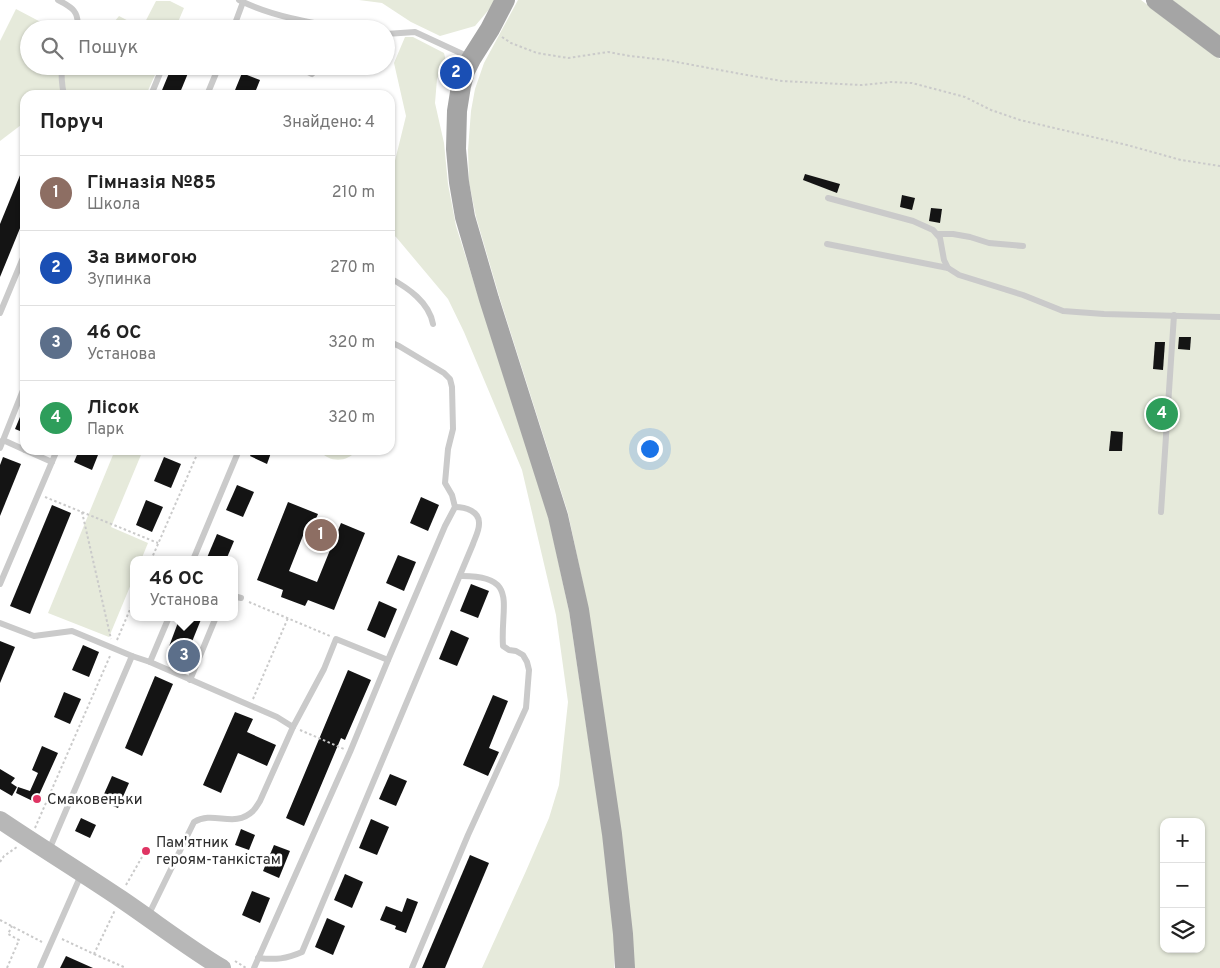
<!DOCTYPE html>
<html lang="uk">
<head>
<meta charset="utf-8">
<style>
	:root { --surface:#fff; --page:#f2f2f2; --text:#222; --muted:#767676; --line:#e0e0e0; --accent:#df3463 }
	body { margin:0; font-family:Overpass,sans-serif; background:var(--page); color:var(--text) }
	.controls { position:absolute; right:15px; bottom:15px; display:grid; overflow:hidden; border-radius:10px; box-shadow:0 1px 4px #0004 }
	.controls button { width:45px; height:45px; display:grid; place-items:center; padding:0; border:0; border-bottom:1px solid var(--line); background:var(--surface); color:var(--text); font:25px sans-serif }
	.you { position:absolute; left:649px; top:448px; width:18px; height:18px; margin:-12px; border:4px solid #fff; border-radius:50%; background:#1a73e8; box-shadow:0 0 0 8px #1a73e833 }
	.badge { display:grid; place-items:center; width:32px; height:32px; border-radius:50%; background:var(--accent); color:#fff; font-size:16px; font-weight:700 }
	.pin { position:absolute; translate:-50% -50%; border:2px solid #fff; box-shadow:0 1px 5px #0006 }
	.popup { position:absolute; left:130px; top:556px; width:108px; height:65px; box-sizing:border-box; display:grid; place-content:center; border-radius:10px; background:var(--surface); filter:drop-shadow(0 1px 4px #0005); font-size:16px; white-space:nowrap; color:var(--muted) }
	.popup b { font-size:19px; color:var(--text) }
	.popup::after { content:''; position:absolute; left:50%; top:100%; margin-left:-10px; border:10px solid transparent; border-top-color:var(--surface) }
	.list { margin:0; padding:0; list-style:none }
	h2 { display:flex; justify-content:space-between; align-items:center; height:65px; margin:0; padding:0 20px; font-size:21px }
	h2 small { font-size:16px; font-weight:400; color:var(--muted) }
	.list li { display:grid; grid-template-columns:32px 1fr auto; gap:15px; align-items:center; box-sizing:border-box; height:75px; padding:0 20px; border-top:1px solid var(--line) }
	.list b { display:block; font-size:19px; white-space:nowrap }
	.list p { margin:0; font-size:16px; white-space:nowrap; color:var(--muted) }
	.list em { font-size:16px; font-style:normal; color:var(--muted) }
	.icon { flex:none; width:28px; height:28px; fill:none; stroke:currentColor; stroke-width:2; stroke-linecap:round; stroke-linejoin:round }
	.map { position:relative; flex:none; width:1220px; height:968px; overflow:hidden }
	.search { position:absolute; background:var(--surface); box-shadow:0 1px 4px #0004; left:20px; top:20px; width:375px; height:55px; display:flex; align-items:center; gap:12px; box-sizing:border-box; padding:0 18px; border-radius:28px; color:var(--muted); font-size:19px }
	.panel { position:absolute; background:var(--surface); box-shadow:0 1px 4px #0004; left:20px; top:90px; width:375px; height:365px; border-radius:15px }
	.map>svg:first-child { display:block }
	.green { fill:#e6eadb; fill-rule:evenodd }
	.building { fill:#141414 }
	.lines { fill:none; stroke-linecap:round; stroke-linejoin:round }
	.path { stroke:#cacaca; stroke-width:2; stroke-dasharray:2.5 2.5; stroke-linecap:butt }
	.lane { stroke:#cacaca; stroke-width:6 }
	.secondary { stroke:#b7b7b7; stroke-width:18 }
	.primary { stroke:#a5a5a5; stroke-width:20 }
	.poi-dot { fill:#df3463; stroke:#fff; stroke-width:2 }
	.labels { text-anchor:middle; stroke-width:5; stroke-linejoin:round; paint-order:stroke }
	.poi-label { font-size:15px; fill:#2d2d2d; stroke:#fff; text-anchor:start }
</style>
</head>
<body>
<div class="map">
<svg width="1220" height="968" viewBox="0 0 1220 968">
	<rect width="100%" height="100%" fill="#fff"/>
	<g class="green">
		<polygon points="359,0 497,0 475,26 440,36 411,22 382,3"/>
		<path d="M 518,0 L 1141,0 L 1220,59 L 1220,968 L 631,968 L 588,608 L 568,513 L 500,299 L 476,217 L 469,182 L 468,150 L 471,111 L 475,89 L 484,63 ZM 1164,822 L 1201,822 L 1201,949 L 1164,949 Z"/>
		<polygon points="1172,0 1220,0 1220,36"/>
		<polygon points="156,1 170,1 184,8 175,29 106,29 111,26 119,16 142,28"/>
		<polygon points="16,9 54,29 29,29 29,66 159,66 146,95 25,95 25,126 21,125 0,141 0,41"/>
		<polygon points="405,37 413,37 444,53 446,61 437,79 435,103 444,143 448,184 456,226 549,519 569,611 603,837 615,937 614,968 482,968 526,871 549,818 559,785 568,702 556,615 522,470 464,332 448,299 396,237 390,233 390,181 406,116 394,63"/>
		<polygon points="115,450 143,450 111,527 148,543 141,560 134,560 134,577 109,637 48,613"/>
		<path d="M 319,450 L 357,450 C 347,463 329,463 319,450 Z"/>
	</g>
	<g class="building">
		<polygon points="172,66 191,66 179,95 160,95"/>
		<polygon points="242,73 260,80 254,95 233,95"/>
		<polygon points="25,163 25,216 0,277 0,224"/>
		<polygon points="805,174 840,184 837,193 803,180"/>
		<polygon points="902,195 915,198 912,210 900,207"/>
		<polygon points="931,208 942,209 940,223 929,221"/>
		<polygon points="1179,337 1191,337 1190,350 1178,349"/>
		<polygon points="1155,342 1165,342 1163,370 1153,369"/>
		<polygon points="25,405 25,433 15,429"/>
		<polygon points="1111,431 1123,432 1122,451 1109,451"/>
		<polygon points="79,450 100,450 92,470 74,462"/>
		<polygon points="253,450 272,450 267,464 250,456"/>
		<polygon points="3,457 21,464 0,516 0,465"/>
		<polygon points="164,457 181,464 171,488 154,481"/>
		<polygon points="237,485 254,492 243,517 226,510"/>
		<polygon points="421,497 439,505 428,531 410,523"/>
		<polygon points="146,500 163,507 152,532 136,525"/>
		<polygon points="288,502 318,514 311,530 306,528 289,571 317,582 341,523 365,533 334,610 308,600 305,606 281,597 283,590 257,580"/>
		<polygon points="52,505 71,513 30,614 10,606"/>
		<polygon points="217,534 234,541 226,560 206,560"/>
		<polygon points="398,555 416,562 404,591 386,583"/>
		<polygon points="471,584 489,591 478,618 460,611"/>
		<polygon points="379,601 397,609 385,638 367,630"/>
		<polygon points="180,617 202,617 185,659 167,652"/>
		<polygon points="451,630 469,638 457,666 439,659"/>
		<polygon points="0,641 15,647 0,683"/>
		<polygon points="83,645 99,652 89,677 72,670"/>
		<polygon points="348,670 371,680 345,740 341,738 304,826 286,818"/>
		<polygon points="155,676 173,684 142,756 125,748"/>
		<polygon points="64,692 81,699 70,724 54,717"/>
		<polygon points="493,695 508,701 489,748 499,752 488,776 463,765"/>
		<polygon points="235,712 253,719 247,732 276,745 267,766 238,753 221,793 203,785"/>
		<polygon points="42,746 58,753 39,795 42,796 39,804 16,793 18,787 30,791 38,773 32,770"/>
		<polygon points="0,769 15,778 11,783 17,787 12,796 0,789"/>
		<polygon points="390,774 407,781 396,806 379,799"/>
		<polygon points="112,776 129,783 118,808 101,801"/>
		<polygon points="81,818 96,825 90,838 75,831"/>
		<polygon points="371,819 389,827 377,855 359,848"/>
		<polygon points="241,829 255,835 249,850 235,845"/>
		<polygon points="274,845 290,851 279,878 263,871"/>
		<polygon points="470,855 489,863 445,968 422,968"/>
		<polygon points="345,874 363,882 352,908 334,900"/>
		<polygon points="252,891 270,898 260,923 242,915"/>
		<polygon points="407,898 418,902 406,933 395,929 396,926 380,920 386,906 402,912"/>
		<polygon points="327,918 345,926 333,955 315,947"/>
		<polygon points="66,956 93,968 60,968"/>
	</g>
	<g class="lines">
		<g class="path">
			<polyline points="502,37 511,43 537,53 568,58 608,52 630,56 666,60 741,74 782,81 862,85 891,82 912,83 965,97 991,110 1020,120 1127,145 1181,160 1220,166"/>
			<polyline points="45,497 158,543"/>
			<polyline points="82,512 111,639"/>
			<polyline points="151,560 199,450"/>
			<polyline points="249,602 330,636"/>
			<polyline points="117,640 134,600"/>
			<polyline points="253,699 288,618"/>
			<polyline points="300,730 344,749"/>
			<polyline points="35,828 110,656"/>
			<polyline points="0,862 4,856 17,847"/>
			<polyline points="126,885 142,857"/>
			<polyline points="0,920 42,942"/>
			<polyline points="62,939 94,954 115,910"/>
			<polyline points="94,954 126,968"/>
			<polyline points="235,961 246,968"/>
			<polyline points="7,968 19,940 8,934 12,926"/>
		</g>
		<g class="lane">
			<path d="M 58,0 C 72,7 80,12 77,29"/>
			<path d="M 239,0 C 273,17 313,23 350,29"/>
			<polyline points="179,29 181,23 193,29"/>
			<polyline points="233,29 243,2"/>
			<polyline points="386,34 415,32 469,57"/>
			<path d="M 62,66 C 61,76 62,86 64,95"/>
			<polyline points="296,66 312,74"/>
			<polyline points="151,95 163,66"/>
			<polyline points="207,95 219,66"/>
			<polyline points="828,198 913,221 933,230 940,238 944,260 948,268 959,275 1023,295 1063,311 1104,314 1220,317"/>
			<polyline points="937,234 953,234 970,237 989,243 1023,246"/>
			<polyline points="827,244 948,268"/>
			<path d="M 390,278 C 408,288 429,302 433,324"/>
			<polyline points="0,313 25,253"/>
			<polyline points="3,440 25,450"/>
			<polyline points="0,448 25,385"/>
			<polyline points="25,450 52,462"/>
			<polyline points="1161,512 1174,315"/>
			<polyline points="193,560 239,450"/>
			<polyline points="0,584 57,450"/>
			<polyline points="234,596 241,598"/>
			<polyline points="0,623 34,636 72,631 132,656"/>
			<polyline points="150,662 277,717 293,727 324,669 336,639 388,660"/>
			<polyline points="190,680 216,617"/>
			<polyline points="49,850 132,656 150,662 169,617"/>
			<path d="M 148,916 L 194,822 C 214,810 234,829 253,811 C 256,808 258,804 260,801 L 293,727"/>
			<path d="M 258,958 C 276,960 286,959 302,952 L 473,544 C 475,538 479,531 479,524 C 480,511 465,507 455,507"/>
			<polyline points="40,968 81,875"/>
			<polyline points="254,968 350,752 388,660 445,526 455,507 452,495 445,483 448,449 453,429 452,387 450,379 444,373 399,346 390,342"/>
			<path d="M 412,968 L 468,835 L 526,708 L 529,670 L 527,662 L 523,655 L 516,651 L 509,650 L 503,646 C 500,605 520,575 460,576"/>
		</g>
		<path class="secondary" d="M 0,820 C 40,847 81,872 121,899 C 155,922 187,947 222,968"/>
		<g class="primary">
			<polyline points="505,0 490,29 471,59 465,71 461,86 457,111 456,149 459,182 465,217 489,299 558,516 579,610 612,834 623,934 625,968"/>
			<polyline points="1156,0 1220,48"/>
		</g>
	</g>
	<g class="poi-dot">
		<circle cx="37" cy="799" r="5"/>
		<circle cx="146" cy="851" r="5"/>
	</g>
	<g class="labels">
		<g class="poi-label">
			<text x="47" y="804">Смаковеньки</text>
			<text x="156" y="847">Пам'ятник<tspan x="156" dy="17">героям-танкістам</tspan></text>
		</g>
	</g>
</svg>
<div class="controls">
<button>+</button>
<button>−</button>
<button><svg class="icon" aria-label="layers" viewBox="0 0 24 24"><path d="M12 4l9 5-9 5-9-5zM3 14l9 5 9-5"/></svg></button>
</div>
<div class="you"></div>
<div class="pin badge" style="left:321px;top:535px;background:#8d6e63">1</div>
<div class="pin badge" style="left:456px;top:73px;background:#1a4fb4">2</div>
<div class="pin badge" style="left:184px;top:656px;background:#5c6f8a">3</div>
<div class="popup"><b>46 ОС</b>Установа</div>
<div class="pin badge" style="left:1162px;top:414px;background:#2e9e5b">4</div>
<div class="search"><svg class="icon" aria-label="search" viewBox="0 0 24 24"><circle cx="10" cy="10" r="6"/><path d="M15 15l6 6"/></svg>Пошук</div>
<section class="panel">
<h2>Поруч<small>Знайдено: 4</small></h2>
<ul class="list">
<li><span class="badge" style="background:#8d6e63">1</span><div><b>Гімназія №85</b><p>Школа</p></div><em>210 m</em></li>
<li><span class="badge" style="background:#1a4fb4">2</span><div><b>За вимогою</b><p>Зупинка</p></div><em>270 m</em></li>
<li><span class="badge" style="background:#5c6f8a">3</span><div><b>46 ОС</b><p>Установа</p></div><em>320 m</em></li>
<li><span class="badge" style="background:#2e9e5b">4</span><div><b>Лісок</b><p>Парк</p></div><em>320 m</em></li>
</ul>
</section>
</div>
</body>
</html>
